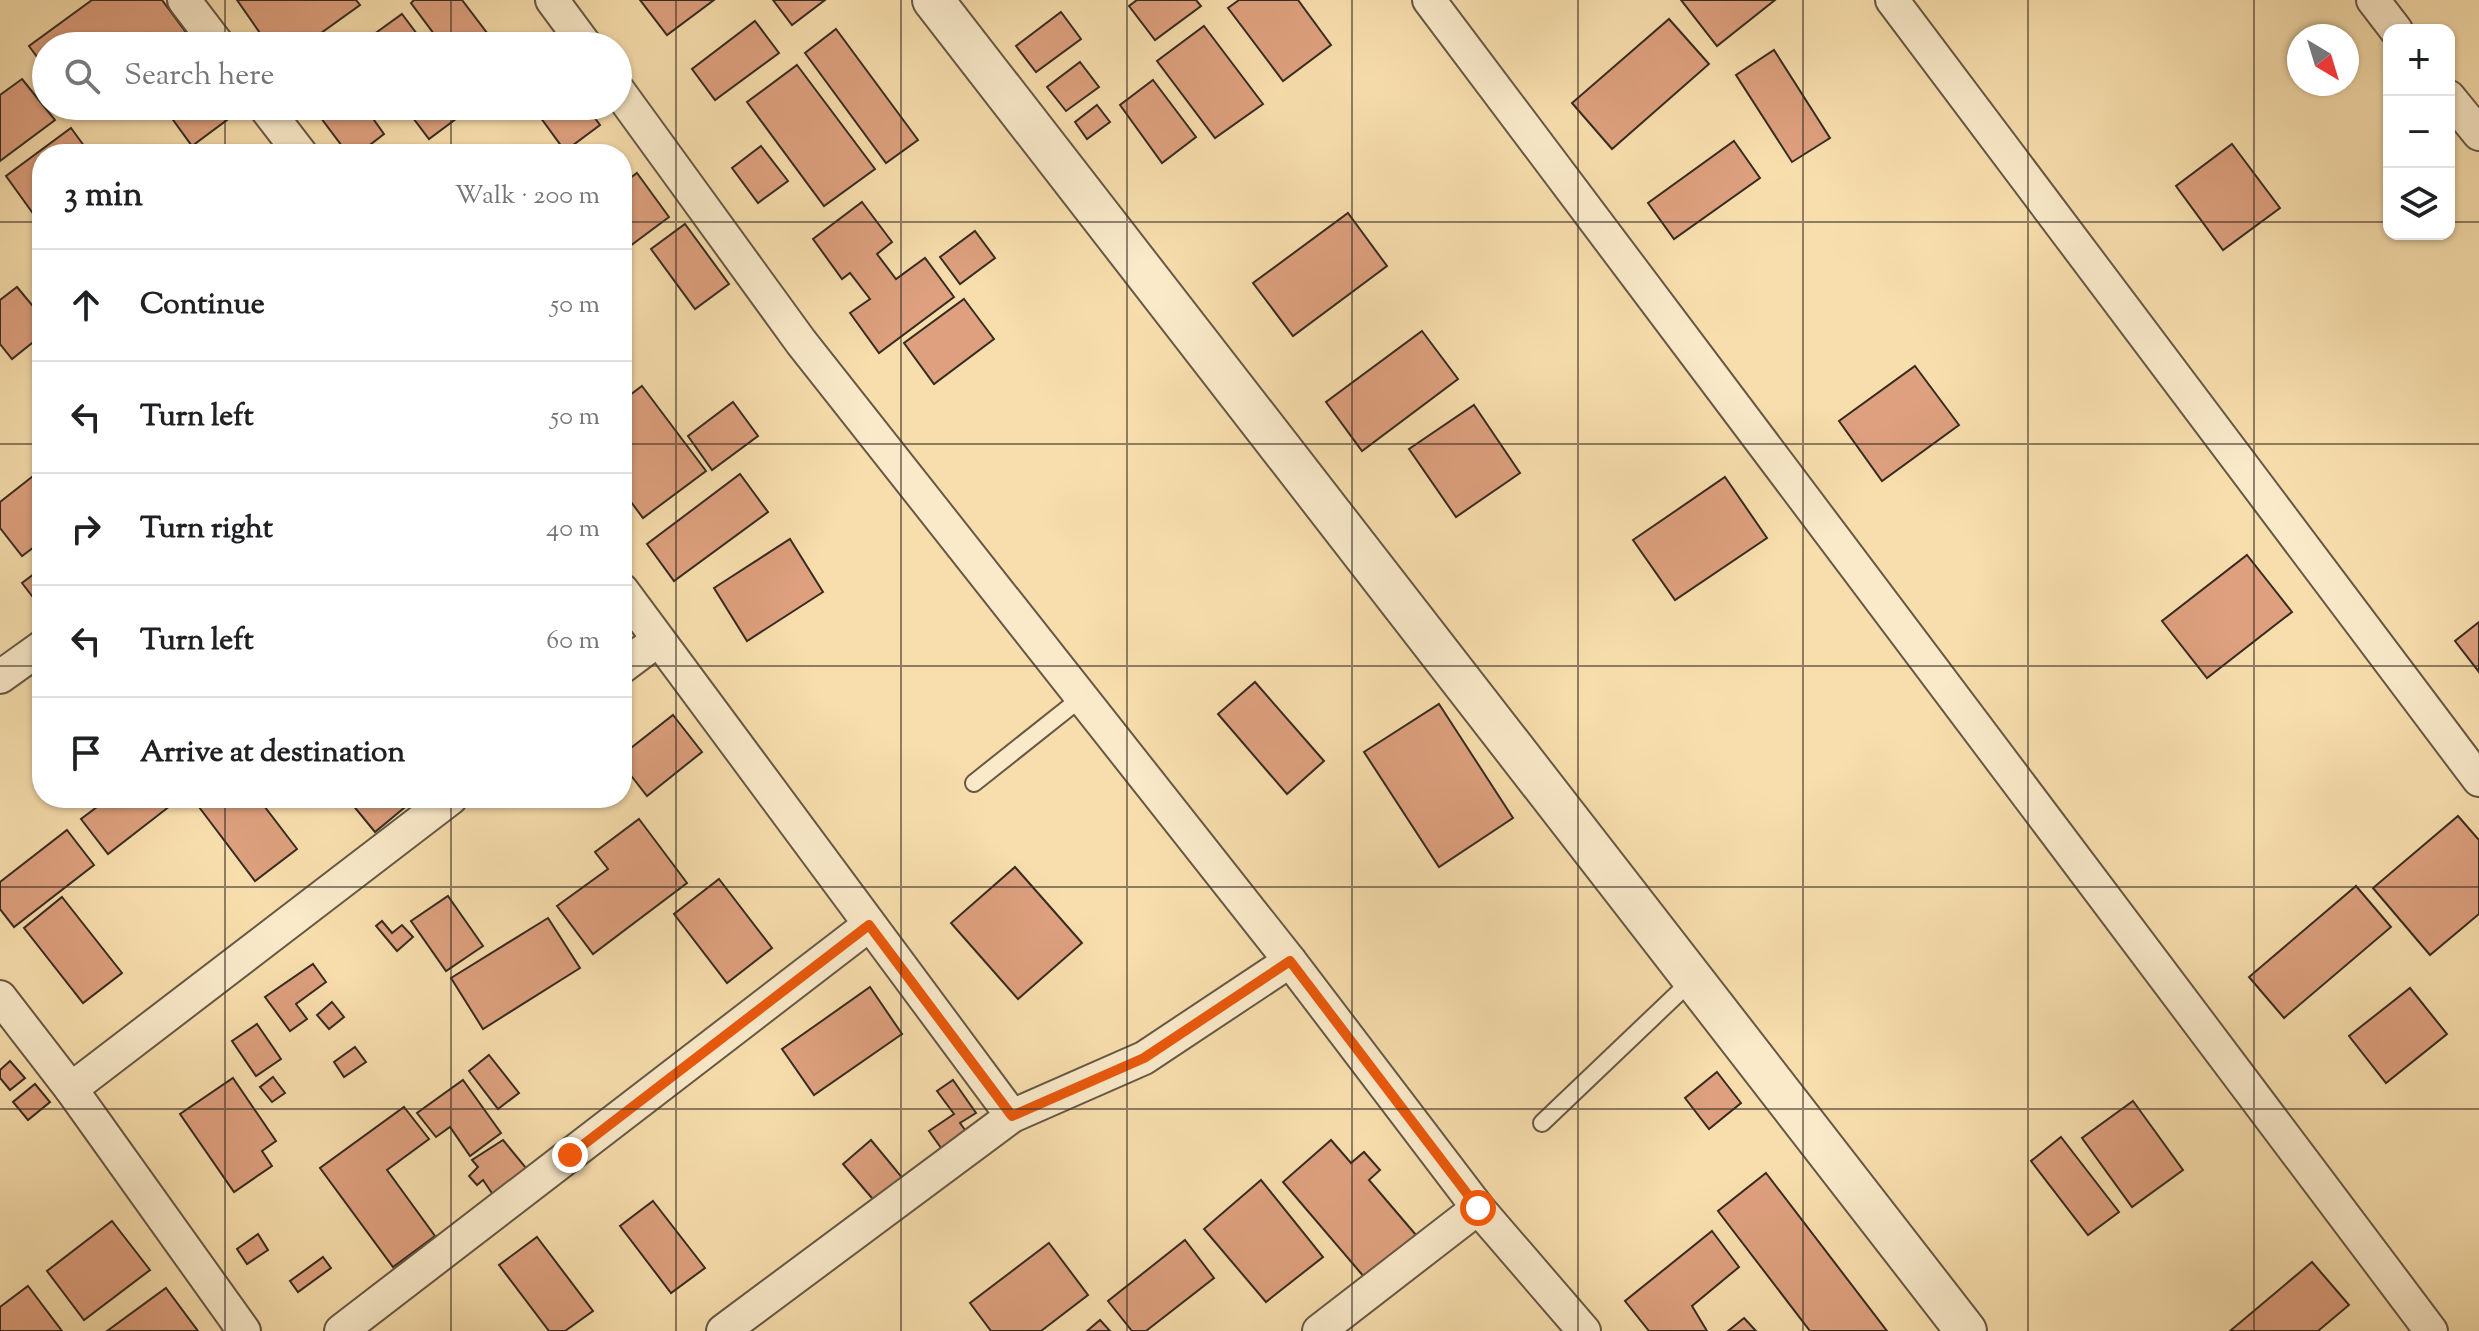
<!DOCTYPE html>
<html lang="en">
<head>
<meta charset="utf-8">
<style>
	:root { --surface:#fff; --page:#f6f6f6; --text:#202124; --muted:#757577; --line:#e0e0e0 }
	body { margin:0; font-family:"Sorts Mill Goudy",serif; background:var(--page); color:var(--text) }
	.controls { position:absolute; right:24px; top:24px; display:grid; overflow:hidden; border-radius:16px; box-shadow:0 2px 6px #0004 }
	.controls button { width:72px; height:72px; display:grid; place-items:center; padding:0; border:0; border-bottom:2px solid var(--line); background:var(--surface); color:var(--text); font:40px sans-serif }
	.compass { position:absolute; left:2287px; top:24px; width:72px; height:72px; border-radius:50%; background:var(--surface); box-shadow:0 2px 6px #0004; rotate:142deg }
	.stop { position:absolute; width:24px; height:24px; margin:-18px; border:6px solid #ea580c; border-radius:50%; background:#fff }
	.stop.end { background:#ea580c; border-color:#fff; box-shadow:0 2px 8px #0008 }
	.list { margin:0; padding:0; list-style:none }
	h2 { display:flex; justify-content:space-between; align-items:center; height:104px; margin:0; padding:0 32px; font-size:34px }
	h2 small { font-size:26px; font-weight:400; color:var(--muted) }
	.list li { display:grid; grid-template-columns:52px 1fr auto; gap:24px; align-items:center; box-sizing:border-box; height:112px; padding:0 32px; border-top:2px solid var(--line) }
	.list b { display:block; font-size:30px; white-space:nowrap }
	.list em { font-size:26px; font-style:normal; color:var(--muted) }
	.icon { flex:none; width:44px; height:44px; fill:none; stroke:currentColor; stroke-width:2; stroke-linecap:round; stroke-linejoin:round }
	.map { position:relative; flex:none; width:2479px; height:1331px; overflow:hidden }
	.search { position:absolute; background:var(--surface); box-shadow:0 2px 6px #0004; left:32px; top:32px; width:600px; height:88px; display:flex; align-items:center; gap:20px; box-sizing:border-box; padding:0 28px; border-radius:44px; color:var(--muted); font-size:30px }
	.panel { position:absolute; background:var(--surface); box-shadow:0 2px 6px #0004; left:32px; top:144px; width:600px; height:664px; border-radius:32px }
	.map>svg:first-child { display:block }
	.building { fill:#dea07e; stroke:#362c22; stroke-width:2 }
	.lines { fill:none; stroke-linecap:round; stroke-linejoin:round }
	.service-casing { stroke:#665845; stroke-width:20 }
	.minor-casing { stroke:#665845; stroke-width:36 }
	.tertiary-casing { stroke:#665845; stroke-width:44 }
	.service { stroke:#faeaca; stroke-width:16 }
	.minor { stroke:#faeaca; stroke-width:32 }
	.tertiary { stroke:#faeaca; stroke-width:40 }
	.route { stroke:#ea580c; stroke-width:10 }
	.grid { fill:none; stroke:#362c22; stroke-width:2; stroke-opacity:0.55 }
</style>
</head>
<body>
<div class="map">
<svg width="2479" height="1331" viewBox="0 0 2479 1331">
	<rect width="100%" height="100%" fill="#f8dead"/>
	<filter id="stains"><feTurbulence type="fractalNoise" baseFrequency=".0025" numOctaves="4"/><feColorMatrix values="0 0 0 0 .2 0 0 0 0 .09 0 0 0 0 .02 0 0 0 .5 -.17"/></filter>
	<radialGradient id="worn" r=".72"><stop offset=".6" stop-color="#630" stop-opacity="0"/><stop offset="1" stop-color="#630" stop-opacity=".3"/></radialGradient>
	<g class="building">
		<polygon points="92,0 162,0 196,46 46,46 46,69 29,46"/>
		<polygon points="237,0 356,0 360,5 303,46 269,46"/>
		<polygon points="414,0 462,0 497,46 443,46 411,3"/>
		<polygon points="640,0 714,0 667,35"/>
		<polygon points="773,0 825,0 792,25"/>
		<polygon points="1137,0 1196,0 1201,6 1155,40 1129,6"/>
		<polygon points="1239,0 1298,0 1331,45 1283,81 1228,8"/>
		<polygon points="1681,0 1775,0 1717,46"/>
		<polygon points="1061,12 1081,39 1036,72 1016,46"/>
		<polygon points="402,14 426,46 360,46 359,45"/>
		<polygon points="1669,19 1709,64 1612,149 1572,103"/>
		<polygon points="755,21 779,53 715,100 692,69"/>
		<polygon points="1204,26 1263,104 1215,138 1157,61"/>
		<polygon points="836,29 918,140 886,163 805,53"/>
		<polygon points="1774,50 1830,138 1792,162 1736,75"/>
		<polygon points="1080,62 1099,87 1066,111 1047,87"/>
		<polygon points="797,65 875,169 824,206 747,102"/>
		<polygon points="22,79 55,120 0,161 0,95"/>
		<polygon points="1153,80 1196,137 1162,163 1120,105"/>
		<polygon points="1097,105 1110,122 1087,139 1075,122"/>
		<polygon points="163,106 229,106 235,114 192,146"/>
		<polygon points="312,106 364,106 384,134 358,154 348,154"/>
		<polygon points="404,106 471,106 472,107 429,139"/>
		<polygon points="549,106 586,106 600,125 565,151 538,114"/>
		<polygon points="71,128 90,154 42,154 42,226 6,176"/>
		<polygon points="1734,141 1760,178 1674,239 1648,203"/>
		<polygon points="2232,144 2280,208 2223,250 2176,186"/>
		<polygon points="761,146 788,181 758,203 732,168"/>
		<polygon points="637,173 669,217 622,252 622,184"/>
		<polygon points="862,202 892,242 877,254 896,279 925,258 954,297 879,353 850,313 870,299 850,273 842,279 813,239"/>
		<polygon points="1348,213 1387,266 1293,336 1253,283"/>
		<polygon points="685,224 729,284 695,309 651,249"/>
		<polygon points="975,231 995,258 960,284 940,257"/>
		<polygon points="17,287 42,317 42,335 12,359 0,344 0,300"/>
		<polygon points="964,299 994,339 934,384 904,343"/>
		<polygon points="1422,331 1458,379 1362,451 1326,402"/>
		<polygon points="1915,366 1959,425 1882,481 1839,421"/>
		<polygon points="642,386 706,471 643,518 622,490 622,401"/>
		<polygon points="733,402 758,436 712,470 688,436"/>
		<polygon points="1474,405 1520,473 1456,517 1409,449"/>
		<polygon points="42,469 42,541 22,556 0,528 0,502"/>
		<polygon points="740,474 768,512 674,581 647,544"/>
		<polygon points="1725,477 1767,538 1675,600 1633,540"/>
		<polygon points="790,539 823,592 747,641 714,588"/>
		<polygon points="2247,555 2292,612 2207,678 2162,621"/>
		<polygon points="42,568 42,609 22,583"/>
		<polygon points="2479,622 2479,672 2455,641"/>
		<polygon points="1255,682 1324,761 1287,794 1218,714"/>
		<polygon points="1439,704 1513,818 1439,867 1364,752"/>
		<polygon points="673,715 702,752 647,796 622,764 622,755"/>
		<polygon points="109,798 178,798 179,799 108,854 81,819"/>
		<polygon points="211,798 258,798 297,849 255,881 199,807"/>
		<polygon points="347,798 416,798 375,832"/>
		<polygon points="2458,816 2479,840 2479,914 2430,955 2373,888"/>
		<polygon points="639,819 687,883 593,954 557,906 608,869 595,852"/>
		<polygon points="67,830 94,865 14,927 0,909 0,882"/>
		<polygon points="1015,867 1082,943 1018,999 951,923"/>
		<polygon points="719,879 772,948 727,983 674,914"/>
		<polygon points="2356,886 2391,927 2284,1018 2249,977"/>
		<polygon points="448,896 483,946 446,971 411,921"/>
		<polygon points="62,897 122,973 83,1003 24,928"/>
		<polygon points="548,918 580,968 483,1029 451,978"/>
		<polygon points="382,921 392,933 402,925 413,937 397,951 376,926"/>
		<polygon points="313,964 326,982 296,1004 307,1019 290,1031 265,997"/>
		<polygon points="870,987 902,1034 814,1095 782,1049"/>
		<polygon points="2410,988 2447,1034 2386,1083 2349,1036"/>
		<polygon points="332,1002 344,1017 329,1029 317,1015"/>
		<polygon points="257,1024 281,1059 256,1076 232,1041"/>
		<polygon points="355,1047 366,1062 344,1077 334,1062"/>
		<polygon points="489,1055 519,1093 498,1109 469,1071"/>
		<polygon points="10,1061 25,1078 10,1090 0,1078 0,1070"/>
		<polygon points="1717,1072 1741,1103 1709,1129 1685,1098"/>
		<polygon points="273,1077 285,1093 272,1102 260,1087"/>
		<polygon points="233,1078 276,1141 262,1151 272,1166 234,1192 180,1114"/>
		<polygon points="463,1080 501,1133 470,1156 450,1127 436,1137 417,1113"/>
		<polygon points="953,1080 976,1113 960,1123 968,1134 944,1152 929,1131 954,1114 937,1091"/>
		<polygon points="35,1084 50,1102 28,1120 13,1102"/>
		<polygon points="2133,1101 2183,1170 2132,1207 2082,1138"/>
		<polygon points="404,1107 429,1139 387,1170 435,1236 393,1267 320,1168"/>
		<polygon points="2061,1137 2119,1212 2088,1235 2031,1161"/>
		<polygon points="503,1140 531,1174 498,1202 483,1180 477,1185 469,1176 478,1167 472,1160"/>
		<polygon points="871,1140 905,1181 877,1204 843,1164"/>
		<polygon points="1331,1140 1351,1163 1364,1152 1380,1170 1369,1180 1416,1235 1365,1278 1283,1182"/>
		<polygon points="1766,1173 1887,1331 1810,1331 1718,1211"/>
		<polygon points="1261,1180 1323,1257 1266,1302 1204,1229"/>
		<polygon points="653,1201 705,1268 671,1293 620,1226"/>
		<polygon points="112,1221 150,1270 84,1320 47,1271"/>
		<polygon points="1712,1231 1739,1267 1692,1306 1707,1331 1649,1331 1625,1301"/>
		<polygon points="258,1234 268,1250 247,1264 237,1249"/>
		<polygon points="537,1237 593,1311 565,1331 549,1331 499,1265"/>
		<polygon points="1185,1240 1214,1278 1146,1331 1132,1331 1108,1301"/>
		<polygon points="1049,1243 1088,1295 1041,1331 991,1331 970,1303"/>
		<polygon points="323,1257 331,1268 298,1292 290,1281"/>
		<polygon points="2312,1262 2349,1305 2318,1331 2230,1331"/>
		<polygon points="28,1286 62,1331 0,1331 0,1307"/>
		<polygon points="166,1288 198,1331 107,1331"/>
		<polygon points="1744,1318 1756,1331 1728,1331"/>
		<polygon points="1100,1320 1110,1331 1087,1331"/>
	</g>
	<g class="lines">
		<defs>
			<g id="service">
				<polyline points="974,783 1081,698"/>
				<polyline points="1542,1123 1692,980"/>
			</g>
			<g id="minor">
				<polyline points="184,0 219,46"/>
				<polyline points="552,0 586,46"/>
				<polyline points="1429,0 2431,1331"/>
				<polyline points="1892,0 2479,780"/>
				<polyline points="2373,0 2396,30"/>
				<polyline points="618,90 801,342 1290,961 1478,1208 1584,1331"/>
				<polyline points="2449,97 2479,134"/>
				<polyline points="264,106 301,154"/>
				<polyline points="622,590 1012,1116"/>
				<polyline points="622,667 658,640"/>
				<polyline points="0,677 42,647"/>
				<polyline points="0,997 71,1089 244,1331"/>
				<polyline points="71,1089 451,798"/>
				<polyline points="341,1331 869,925"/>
				<polyline points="723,1331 1012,1116 1144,1058 1290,961"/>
				<polyline points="1319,1331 1478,1208"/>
			</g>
			<polyline id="tertiary" points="933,0 1966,1331"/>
		</defs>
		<use href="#service" class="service-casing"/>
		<use href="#minor" class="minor-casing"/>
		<use href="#tertiary" class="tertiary-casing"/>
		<use href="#service" class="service"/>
		<use href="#minor" class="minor"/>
		<use href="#tertiary" class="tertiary"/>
	</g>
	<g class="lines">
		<polyline class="route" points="570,1155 869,925 1012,1116 1144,1058 1290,961 1478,1208"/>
	</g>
	<path class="grid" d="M 225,0 L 225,46M 451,0 L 451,46M 676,0 L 676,1331M 901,0 L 901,1331M 1127,0 L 1127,1331M 1352,0 L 1352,1331M 1578,0 L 1578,1331M 1803,0 L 1803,1331M 2028,0 L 2028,1331M 2254,0 L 2254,1331M 225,106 L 225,154M 451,106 L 451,154M 0,222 L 42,222M 622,222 L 2389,222M 2449,222 L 2479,222M 0,444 L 42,444M 622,444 L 2479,444M 0,666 L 42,666M 622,666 L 2479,666M 225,798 L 225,1331M 451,798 L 451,1331M 0,887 L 2479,887M 0,1109 L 2479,1109"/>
	<rect width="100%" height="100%" filter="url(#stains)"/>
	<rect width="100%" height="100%" fill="url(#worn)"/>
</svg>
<div class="controls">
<button>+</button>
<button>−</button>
<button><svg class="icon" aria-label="layers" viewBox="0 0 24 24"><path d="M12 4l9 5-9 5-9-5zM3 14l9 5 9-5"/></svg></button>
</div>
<svg class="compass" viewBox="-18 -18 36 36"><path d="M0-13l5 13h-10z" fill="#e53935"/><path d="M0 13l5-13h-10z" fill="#757577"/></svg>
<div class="stop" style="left:1478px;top:1208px"></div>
<div class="stop end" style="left:570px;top:1155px"></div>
<div class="search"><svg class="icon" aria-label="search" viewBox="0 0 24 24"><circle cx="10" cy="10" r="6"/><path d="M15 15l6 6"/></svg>Search here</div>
<section class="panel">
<h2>3 min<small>Walk · 200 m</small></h2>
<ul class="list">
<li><svg class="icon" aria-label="ahead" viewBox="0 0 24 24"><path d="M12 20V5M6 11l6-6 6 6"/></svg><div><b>Continue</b></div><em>50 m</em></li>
<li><svg class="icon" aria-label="left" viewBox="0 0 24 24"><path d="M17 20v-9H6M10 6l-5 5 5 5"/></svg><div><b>Turn left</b></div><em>50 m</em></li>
<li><svg class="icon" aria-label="right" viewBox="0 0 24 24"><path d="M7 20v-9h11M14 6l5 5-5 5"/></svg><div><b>Turn right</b></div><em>40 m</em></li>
<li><svg class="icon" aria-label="left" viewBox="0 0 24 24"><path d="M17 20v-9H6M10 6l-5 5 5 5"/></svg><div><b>Turn left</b></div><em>60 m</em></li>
<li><svg class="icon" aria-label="arrive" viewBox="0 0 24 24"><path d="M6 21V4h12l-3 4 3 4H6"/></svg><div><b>Arrive at destination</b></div></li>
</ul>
</section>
</div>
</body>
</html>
